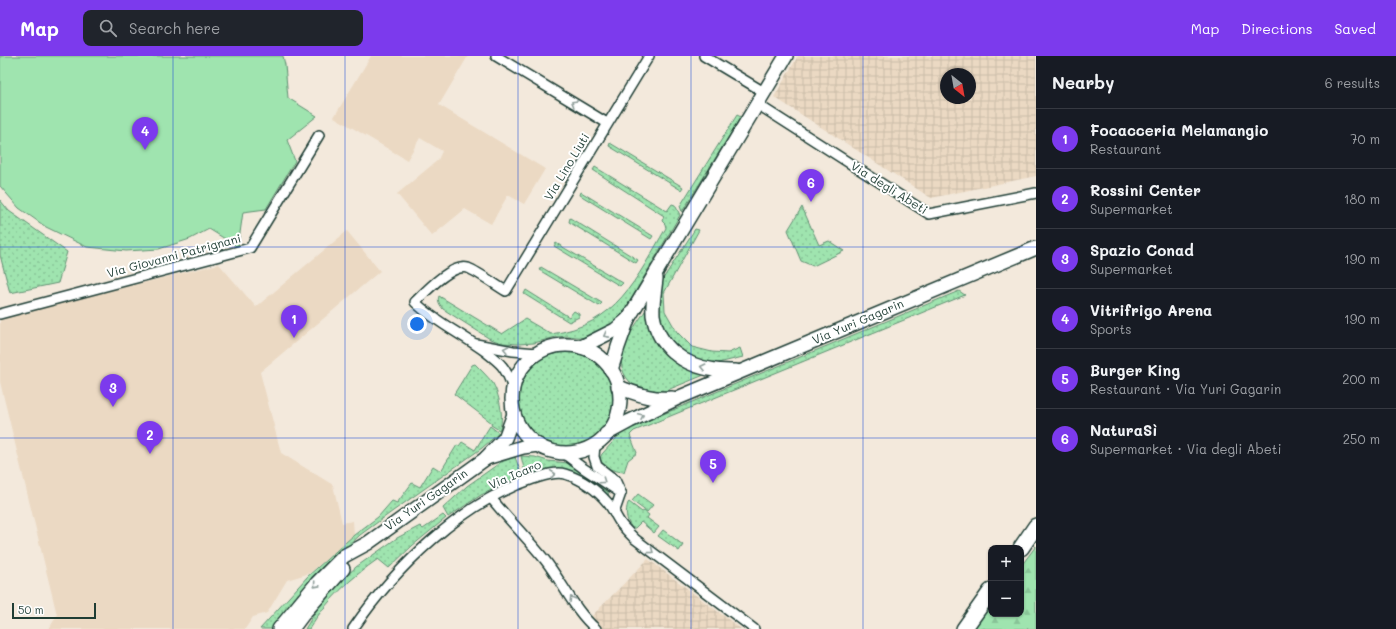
<!DOCTYPE html>
<html lang="en">
<head>
<meta charset="utf-8">
<style>
	:root { --surface:#171b24; --page:#20242c; --text:#f1f3f6; --muted:#9ea1a6; --line:#363941; --accent:#7c3aed }
	body { margin:0; font-family:Mali,sans-serif; background:var(--page); color:var(--text) }
	.controls { position:absolute; right:12px; bottom:12px; display:grid; overflow:hidden; border-radius:8px; box-shadow:0 1px 3px #0004 }
	.controls button { width:36px; height:36px; display:grid; place-items:center; padding:0; border:0; border-bottom:1px solid var(--line); background:var(--surface); color:var(--text); font:20px sans-serif }
	.compass { position:absolute; left:940px; top:12px; width:36px; height:36px; border-radius:50%; background:var(--surface); box-shadow:0 1px 3px #0004; rotate:149deg }
	.scale { position:absolute; left:12px; bottom:10px; width:84px; box-sizing:border-box; padding-left:4px; border:2px solid #1f3d34; border-top:0; font-size:11px; line-height:14px; white-space:nowrap; color:#1f3d34; -webkit-text-stroke:3px #fff; paint-order:stroke }
	.you { position:absolute; left:417px; top:268px; width:14px; height:14px; margin:-10px; border:3px solid #fff; border-radius:50%; background:#1a73e8; box-shadow:0 0 0 6px #1a73e833 }
	.badge { display:grid; place-items:center; width:26px; height:26px; border-radius:50%; background:var(--accent); color:#fff; font-size:13px; font-weight:700 }
	.pin { position:absolute; translate:-50% -33px; filter:drop-shadow(0 1px 2px #0008) }
	.pin::after { content:''; position:absolute; top:21px; width:14px; height:12px; background:inherit; clip-path:polygon(0 0,100% 0,50% 100%) }
	.list { margin:0; padding:0; list-style:none }
	h2 { display:flex; justify-content:space-between; align-items:center; height:52px; margin:0; padding:0 16px; font-size:17px }
	h2 small { font-size:13px; font-weight:400; color:var(--muted) }
	.list li { display:grid; grid-template-columns:26px 1fr auto; gap:12px; align-items:center; box-sizing:border-box; height:60px; padding:0 16px; border-top:1px solid var(--line) }
	.list b { display:block; font-size:15px; white-space:nowrap }
	.list p { margin:0; font-size:13px; white-space:nowrap; color:var(--muted) }
	.list em { font-size:13px; font-style:normal; color:var(--muted) }
	.icon { flex:none; width:22px; height:22px; fill:none; stroke:currentColor; stroke-width:2; stroke-linecap:round; stroke-linejoin:round }
	.map { position:relative; flex:none; width:1036px; height:573px; overflow:hidden }
	header { display:flex; align-items:center; gap:24px; box-sizing:border-box; height:56px; padding:0 20px; background:var(--accent); color:#fff }
	header strong { font-size:19px }
	nav { display:flex; gap:22px; margin-inline-start:auto; font-size:14px }
	.search { width:280px; height:36px; background:var(--page); display:flex; align-items:center; gap:10px; box-sizing:border-box; padding:0 14px; border-radius:8px; color:var(--muted); font-size:15px }
	main { display:flex }
	aside { flex:1; background:var(--surface) }
	.map>svg:first-child { display:block }
	.built { fill:#ebd9c3 }
	.industrial { fill:url(#industrial-grid); fill-rule:evenodd }
	.grass { fill:url(#grass-dots); stroke:#5f9072 }
	.forest { fill:url(#forest-firs); stroke:#5f9072 }
	.pitch { fill:#9fe4af; stroke:#5f9072 }
	.lines { fill:none; stroke-linecap:round; stroke-linejoin:round }
	.street-casing { stroke:#1f3d34; stroke-width:12 }
	.secondary-casing { stroke:#1f3d34; stroke-width:16 }
	.primary-casing { stroke:#1f3d34; stroke-width:18 }
	.street { stroke:#fff; stroke-width:9 }
	.secondary { stroke:#fff; stroke-width:13 }
	.primary { stroke:#fff; stroke-width:15 }
	.oneway { stroke:#8f9e9a }
	.grid { fill:none; stroke:#1d4ed8; stroke-width:1; stroke-opacity:0.55 }
	.labels { text-anchor:middle; stroke-width:4; stroke-linejoin:round; paint-order:stroke }
	.street-label { font-size:12px; fill:#1f3d34; stroke:#fff }
</style>
</head>
<body>
<header>
<strong>Map</strong>
<div class="search"><svg class="icon" aria-label="search" viewBox="0 0 24 24"><circle cx="10" cy="10" r="6"/><path d="M15 15l6 6"/></svg>Search here</div>
<nav><a>Map</a><a>Directions</a><a>Saved</a></nav>
</header>
<main>
<div class="map">
<svg width="1036" height="573" viewBox="0 0 1036 573">
	<defs>
		<pattern id="industrial-grid" width="8" height="8" patternUnits="userSpaceOnUse"><rect width="8" height="8" fill="#ebd9c3"/><path d="M0 4h8M4 0v8" fill="none" stroke="#c9bba8"/></pattern>
		<pattern id="grass-dots" width="8" height="8" patternUnits="userSpaceOnUse"><rect width="8" height="8" fill="#9fe4af"/><path d="M2 2h.1M6 6h.1" fill="none" stroke="#88c497" stroke-width="1.8" stroke-linecap="round"/></pattern>
		<pattern id="forest-firs" width="22" height="20" patternUnits="userSpaceOnUse"><rect width="22" height="20" fill="#9fe4af"/><path d="M5 1l3.5 6h-7zM16 11l3.5 6h-7z" fill="#88c497"/></pattern>
	</defs>
	<rect width="100%" height="100%" fill="#f3e9dc"/>
	<filter id="ink" filterUnits="userSpaceOnUse"><feTurbulence type="fractalNoise" baseFrequency=".025" numOctaves="2"/><feDisplacementMap in="SourceGraphic" scale="8" xChannelSelector="R" yChannelSelector="G"/><feConvolveMatrix kernelMatrix="1 2 1 2 8 2 1 2 1" color-interpolation-filters="sRGB"/></filter>
	<g filter="url(#ink)">
		<g class="built">
			<polygon points="371,0 468,0 439,49 545,113 524,148 508,139 491,168 465,153 432,180 397,138 438,104 442,95 420,82 407,104 334,61"/>
			<polygon points="347,175 380,215 260,316 281,397 333,429 342,467 353,465 354,479 310,517 287,524 267,557 253,561 245,573 49,573 57,559 0,326 0,262 219,208 256,251"/>
		</g>
		<g class="industrial">
			<path d="M 798,0 L 1036,0 L 1036,120 L 931,142 L 774,41 ZM 946,18 L 970,18 L 970,42 L 946,42 Z"/>
			<polygon points="648,503 741,573 596,573 590,562"/>
		</g>
		<g class="grass">
			<polygon points="737,59 741,61 682,156 680,150"/>
			<polygon points="610,87 683,131 681,134 609,90"/>
			<path d="M 595,111 L 667,155 L 672,148 L 675,149 L 680,159 L 623,257 L 616,267 L 586,282 L 568,280 L 556,281 L 534,287 L 518,288 L 502,287 L 490,283 L 443,253 C 440,249 437,245 439,240 L 502,278 L 525,263 L 551,278 C 617,269 636,223 666,172 L 665,168 L 662,165 L 664,160 L 593,114 Z"/>
			<polygon points="581,136 653,180 651,183 580,139"/>
			<polygon points="0,144 9,155 67,196 58,227 10,237 0,199"/>
			<polygon points="802,151 819,189 829,185 844,195 813,210 801,205 788,174"/>
			<polygon points="570,162 638,204 636,207 569,166"/>
			<polygon points="695,173 699,174 664,237 665,255 677,276 692,291 712,296 728,297 740,292 743,301 714,308 686,300 666,281 661,270 657,246 661,226"/>
			<polygon points="556,187 623,227 620,230 554,190"/>
			<polygon points="541,211 602,247 599,250 539,214"/>
			<polygon points="526,234 569,261 574,255 579,258 579,261 569,266 524,238"/>
			<path d="M 959,235 L 965,239 L 634,375 L 630,379 L 637,397 L 628,404 L 624,416 C 614,415 603,413 600,402 L 602,398 L 621,377 L 632,371 Z"/>
			<path d="M 649,249 L 654,277 L 709,317 L 665,335 C 652,337 639,335 630,326 C 607,302 636,270 649,249 Z"/>
			<circle cx="566" cy="343" r="47"/>
			<path d="M 475,308 C 481,314 487,320 492,326 C 499,336 505,364 499,374 L 491,369 L 492,367 L 454,338 L 472,309 Z"/>
			<polygon points="490,370 499,377 482,392 393,455 360,479 328,509 273,573 260,573 308,520 354,479 378,461 392,445 397,447 412,427 420,431 433,410 441,415 457,389 459,390 462,386 475,394"/>
			<path d="M 521,400 L 535,401 L 548,405 L 568,407 L 608,436 L 609,441 C 599,434 589,424 578,419 C 562,410 542,415 526,421 Z"/>
			<polygon points="515,401 522,420 481,439 448,461 443,452 467,430 501,406"/>
			<polygon points="638,438 653,449 647,456 632,445"/>
			<path d="M 629,446 L 642,456 L 644,455 L 649,459 L 647,462 L 659,471 L 654,477 L 641,466 L 635,472 L 632,472 C 626,464 625,456 628,447 Z"/>
			<path d="M 443,459 L 446,462 L 412,490 L 389,512 L 378,503 C 352,521 326,545 309,573 L 305,573 L 327,537 L 356,511 L 397,482 L 420,470 L 423,473 Z"/>
			<polygon points="663,474 683,489 679,495 658,480"/>
		</g>
		<polygon class="forest" points="1036,490 1036,573 973,573 991,550 991,558 1021,558 1021,510"/>
		<polygon class="pitch" points="0,0 283,0 285,9 288,42 317,60 287,84 295,105 266,153 243,156 238,191 209,173 190,183 159,193 126,195 87,191 46,171 19,152 0,130"/>
		<g class="lines">
			<defs>
				<g id="street">
					<polyline points="496,0 607,67"/>
					<polyline points="704,0 764,36"/>
					<polyline points="757,48 929,158 1036,137"/>
					<polyline points="0,258 250,192 319,79"/>
					<polyline points="476,288 513,295 537,297"/>
					<path d="M 513,333 C 510,324 508,317 502,310 C 498,305 491,300 486,296 C 462,278 435,266 415,246 C 426,235 452,207 468,212 C 478,216 496,229 506,235 L 649,0"/>
					<polyline points="595,388 594,401 597,410 615,424 621,437"/>
					<polyline points="563,397 583,412 621,437"/>
					<path d="M 491,442 C 508,463 528,483 545,504 C 563,527 574,554 596,573"/>
					<polyline points="614,457 621,437"/>
					<path d="M 353,573 C 394,513 462,446 533,423 C 543,420 555,415 565,418 C 581,423 597,434 608,447 C 613,453 616,461 621,468 C 625,473 630,478 635,483 L 754,573"/>
				</g>
				<g id="secondary">
					<path d="M 656,222 C 655,234 652,247 653,259 C 658,291 684,310 715,314 C 722,315 729,315 736,315"/>
					<circle cx="566" cy="343" r="54"/>
					<polyline points="581,291 615,274 628,263"/>
					<polyline points="611,314 618,291 628,263 786,0"/>
					<path d="M 618,331 C 638,338 651,344 672,342"/>
					<polyline points="606,378 630,365 680,341 1036,192"/>
					<polyline points="486,402 523,391 538,389"/>
					<polyline points="279,573 317,527 344,500 368,487 485,403 505,382 514,358"/>
					<polyline points="292,573 304,557 343,513"/>
				</g>
				<g id="primary">
					<polyline points="1021,492 1036,470"/>
					<polyline points="964,573 991,535"/>
				</g>
			</defs>
			<use href="#street" class="street-casing"/>
			<use href="#secondary" class="secondary-casing"/>
			<use href="#primary" class="primary-casing"/>
			<use href="#street" class="street"/>
			<use href="#secondary" class="secondary"/>
			<use href="#primary" class="primary"/>
		</g>
		<defs><path id="oneway-chevron" d="M-2-3.5L2.5 0L-2 3.5" fill="none" stroke-width="1.6" stroke-linecap="round" stroke-linejoin="round"/></defs>
		<g class="oneway">
			<use href="#oneway-chevron" transform="translate(574 47) rotate(-149)"/>
			<use href="#oneway-chevron" transform="translate(606 279) rotate(152)"/>
			<use href="#oneway-chevron" transform="translate(506 293) rotate(-169)"/>
			<use href="#oneway-chevron" transform="translate(703 311) rotate(-167)"/>
			<use href="#oneway-chevron" transform="translate(641 360) rotate(-25)"/>
			<use href="#oneway-chevron" transform="translate(553 418) rotate(-6)"/>
			<use href="#oneway-chevron" transform="translate(603 425) rotate(34)"/>
			<use href="#oneway-chevron" transform="translate(651 495) rotate(37)"/>
			<use href="#oneway-chevron" transform="translate(316 529) rotate(132)"/>
			<use href="#oneway-chevron" transform="translate(572 543) rotate(-121)"/>
		</g>
	</g>
	<path class="grid" d="M 173,0 L 173,573M 345,0 L 345,573M 518,0 L 518,573M 691,0 L 691,573M 863,0 L 863,573M 0,191 L 1036,191M 0,382 L 1036,382"/>
	<g class="labels">
		<g class="street-label">
			<text transform="translate(567 111) rotate(-59)" y="4">Via Lino Liuti</text>
			<text transform="translate(889 132) rotate(32)" y="4">Via degli Abeti</text>
			<text transform="translate(174 200) rotate(-15)" y="4">Via Giovanni Patrignani</text>
			<text transform="translate(858 266) rotate(-23)" y="4">Via Yuri Gagarin</text>
			<text transform="translate(515 419) rotate(-23)" y="4">Via Icaro</text>
			<text transform="translate(426 444) rotate(-35)" y="4">Via Yuri Gagarin</text>
		</g>
	</g>
</svg>
<div class="controls">
<button>+</button>
<button>−</button>
</div>
<svg class="compass" viewBox="-18 -18 36 36"><path d="M0-13l5 13h-10z" fill="#e53935"/><path d="M0 13l5-13h-10z" fill="#9ea1a6"/></svg>
<div class="scale">50 m</div>
<div class="you"></div>
<div class="pin badge" style="left:294px;top:282px">1</div>
<div class="pin badge" style="left:150px;top:398px">2</div>
<div class="pin badge" style="left:113px;top:351px">3</div>
<div class="pin badge" style="left:145px;top:94px">4</div>
<div class="pin badge" style="left:713px;top:427px">5</div>
<div class="pin badge" style="left:811px;top:146px">6</div>
</div>
<aside>
<h2>Nearby<small>6 results</small></h2>
<ul class="list">
<li><span class="badge">1</span><div><b>Focacceria Melamangio</b><p>Restaurant</p></div><em>70 m</em></li>
<li><span class="badge">2</span><div><b>Rossini Center</b><p>Supermarket</p></div><em>180 m</em></li>
<li><span class="badge">3</span><div><b>Spazio Conad</b><p>Supermarket</p></div><em>190 m</em></li>
<li><span class="badge">4</span><div><b>Vitrifrigo Arena</b><p>Sports</p></div><em>190 m</em></li>
<li><span class="badge">5</span><div><b>Burger King</b><p>Restaurant · Via Yuri Gagarin</p></div><em>200 m</em></li>
<li><span class="badge">6</span><div><b>NaturaSì</b><p>Supermarket · Via degli Abeti</p></div><em>250 m</em></li>
</ul>
</aside>
</main>
</body>
</html>
